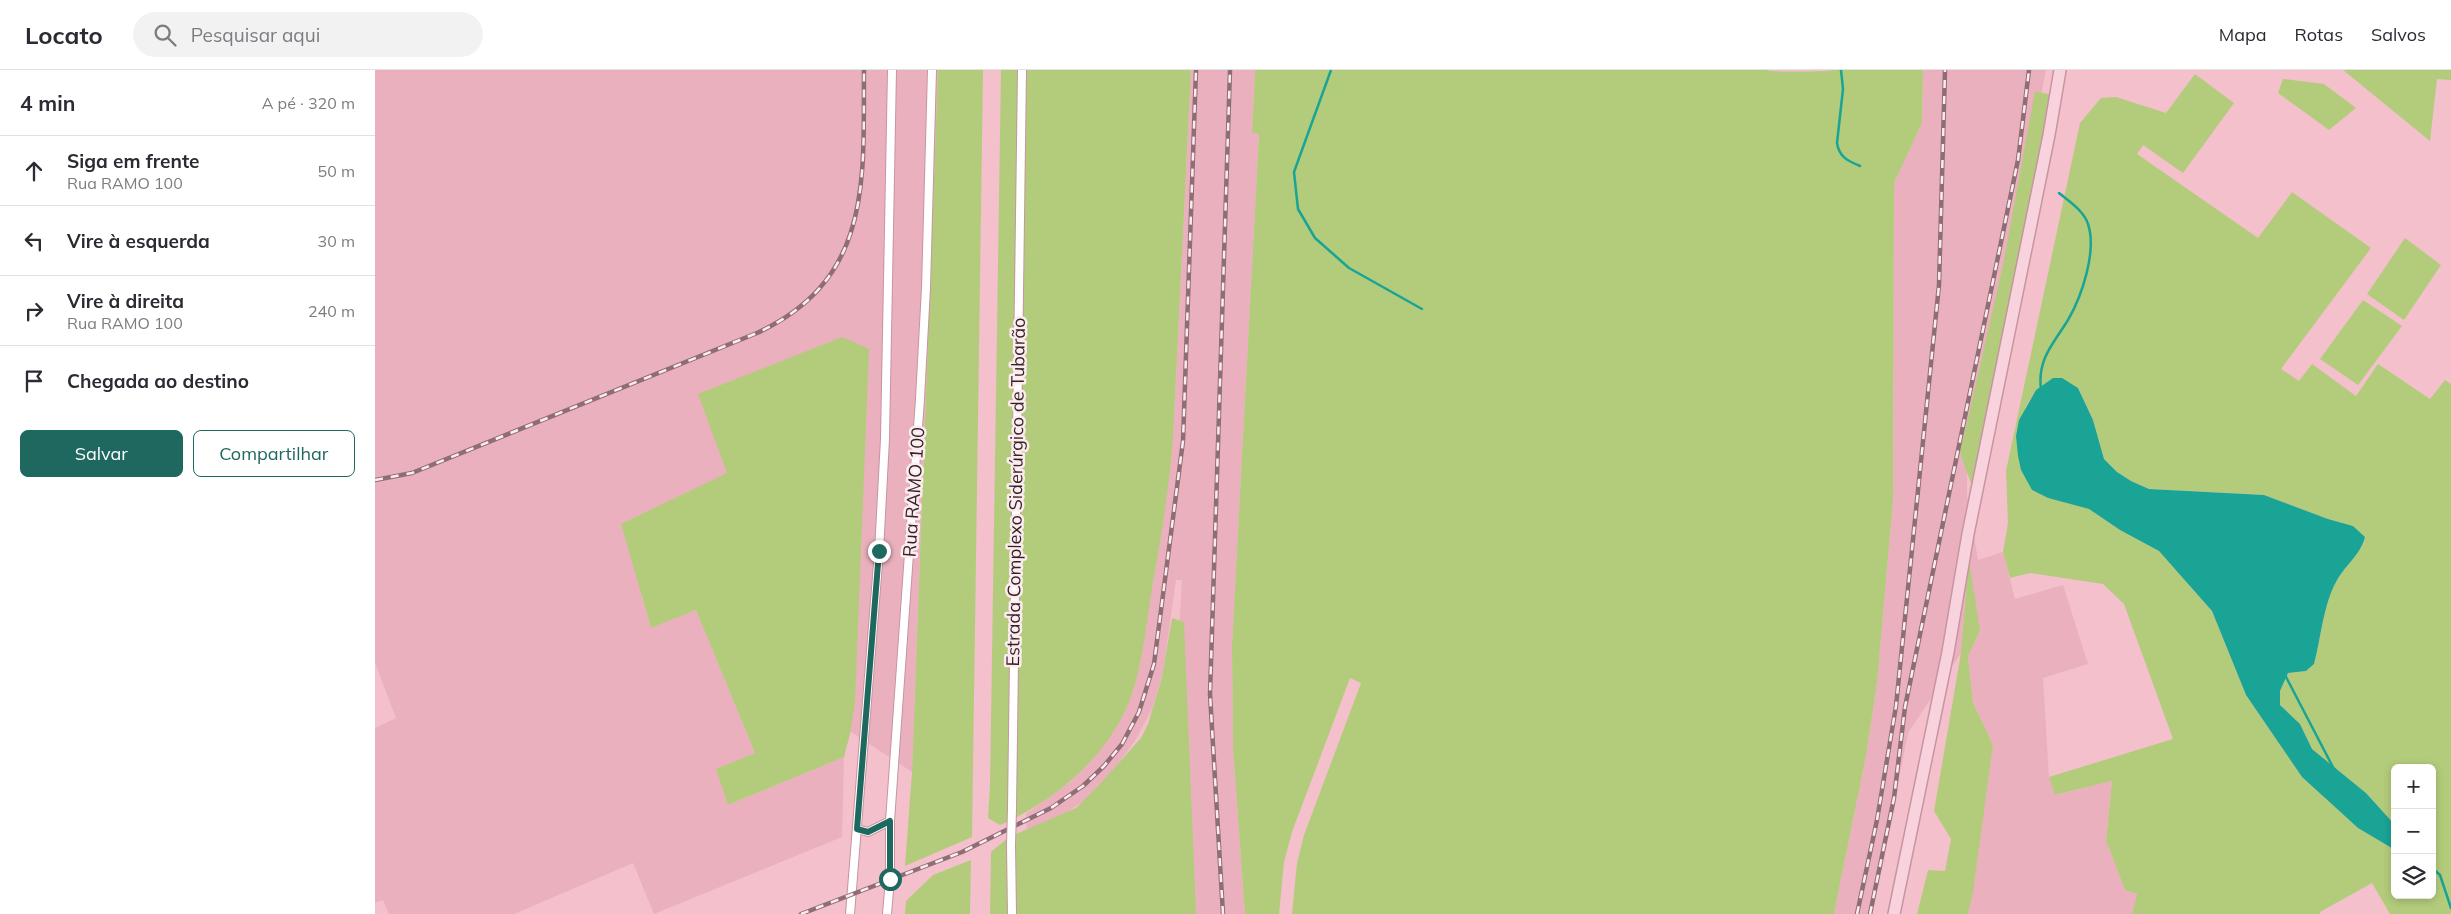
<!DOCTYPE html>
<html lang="pt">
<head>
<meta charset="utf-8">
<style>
	:root { --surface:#fff; --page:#f2f2f3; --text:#2b2b33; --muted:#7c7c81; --line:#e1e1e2; --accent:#1f685f }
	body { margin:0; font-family:Mulish,sans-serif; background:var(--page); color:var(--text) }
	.controls { position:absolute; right:15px; bottom:15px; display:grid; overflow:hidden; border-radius:8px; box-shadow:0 2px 8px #0003 }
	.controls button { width:45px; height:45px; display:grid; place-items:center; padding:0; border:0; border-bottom:1px solid var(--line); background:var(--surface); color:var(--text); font:25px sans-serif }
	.stop { position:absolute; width:15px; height:15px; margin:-11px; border:4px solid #1f685f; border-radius:50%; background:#fff }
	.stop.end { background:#1f685f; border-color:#fff; box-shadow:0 1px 5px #0008 }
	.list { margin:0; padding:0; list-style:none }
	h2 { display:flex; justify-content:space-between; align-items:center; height:65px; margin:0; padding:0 20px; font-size:21px }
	h2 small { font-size:16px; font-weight:400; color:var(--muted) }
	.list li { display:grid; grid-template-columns:32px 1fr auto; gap:15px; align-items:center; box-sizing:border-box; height:70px; padding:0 20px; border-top:1px solid var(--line) }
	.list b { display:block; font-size:19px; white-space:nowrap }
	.list p { margin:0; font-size:16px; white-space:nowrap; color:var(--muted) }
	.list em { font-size:16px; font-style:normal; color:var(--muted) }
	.actions { display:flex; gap:10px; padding:15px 20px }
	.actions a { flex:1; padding:11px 0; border:1px solid var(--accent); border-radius:8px; text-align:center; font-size:18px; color:var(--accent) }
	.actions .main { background:var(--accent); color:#fff }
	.icon { flex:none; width:28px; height:28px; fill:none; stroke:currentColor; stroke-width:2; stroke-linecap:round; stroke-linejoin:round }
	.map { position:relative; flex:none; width:2076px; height:844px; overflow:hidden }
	header { display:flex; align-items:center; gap:30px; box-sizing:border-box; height:70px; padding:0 25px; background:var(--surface); border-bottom:1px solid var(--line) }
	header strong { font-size:24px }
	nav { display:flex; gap:28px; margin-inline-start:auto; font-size:18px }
	.search { width:350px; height:45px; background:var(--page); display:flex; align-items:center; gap:12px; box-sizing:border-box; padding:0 18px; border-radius:28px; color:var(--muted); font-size:19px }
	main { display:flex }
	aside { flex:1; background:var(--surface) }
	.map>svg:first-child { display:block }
	.built { fill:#ebb0be }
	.green { fill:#b3cc7b; fill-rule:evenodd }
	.water { fill:#1aa495 }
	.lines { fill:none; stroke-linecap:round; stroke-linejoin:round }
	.stream { stroke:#1aa495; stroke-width:2.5 }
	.street-casing { stroke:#c695a0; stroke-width:10 }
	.secondary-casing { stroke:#c695a0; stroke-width:14 }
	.street { stroke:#fff; stroke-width:8 }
	.secondary { stroke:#f8d3de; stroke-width:11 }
	.rail-casing { stroke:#8f6d75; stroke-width:4.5 }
	.rail { stroke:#fcecef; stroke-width:2.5; stroke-dasharray:8; stroke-linecap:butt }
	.street-bridge-casing { stroke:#c695a0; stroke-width:10; stroke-linecap:butt }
	.street-bridge { stroke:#fff; stroke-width:8 }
	.route { stroke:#1f685f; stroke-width:6 }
	.labels { text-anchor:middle; stroke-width:5; stroke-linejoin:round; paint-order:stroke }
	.street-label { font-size:18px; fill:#321f24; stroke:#fcecef }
</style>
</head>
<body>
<header>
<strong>Locato</strong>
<div class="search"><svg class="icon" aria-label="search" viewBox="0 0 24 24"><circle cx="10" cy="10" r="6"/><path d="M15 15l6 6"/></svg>Pesquisar aqui</div>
<nav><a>Mapa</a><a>Rotas</a><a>Salvos</a></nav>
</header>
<main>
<aside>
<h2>4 min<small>A pé · 320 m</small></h2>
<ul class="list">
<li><svg class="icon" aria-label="ahead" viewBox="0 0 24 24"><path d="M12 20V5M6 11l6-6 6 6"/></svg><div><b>Siga em frente</b><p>Rua RAMO 100</p></div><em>50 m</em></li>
<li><svg class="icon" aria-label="left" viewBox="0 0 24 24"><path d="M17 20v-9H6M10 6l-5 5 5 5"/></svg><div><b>Vire à esquerda</b></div><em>30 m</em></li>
<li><svg class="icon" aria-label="right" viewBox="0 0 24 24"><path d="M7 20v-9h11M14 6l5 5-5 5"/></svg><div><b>Vire à direita</b><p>Rua RAMO 100</p></div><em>240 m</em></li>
<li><svg class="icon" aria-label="arrive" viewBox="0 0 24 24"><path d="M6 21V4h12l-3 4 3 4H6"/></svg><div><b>Chegada ao destino</b></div></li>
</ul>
<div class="actions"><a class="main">Salvar</a><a>Compartilhar</a></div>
</aside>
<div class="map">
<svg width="2076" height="844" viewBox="0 0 2076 844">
	<rect width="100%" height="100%" fill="#f3c0cc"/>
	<g class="built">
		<polygon points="0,0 563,0 537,702 335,569 323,538 266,525 276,558 321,540 380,683 342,699 353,735 469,687 467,767 279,844 258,793 139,844 14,844 8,830 0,833 0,658 21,648 0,593"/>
		<polygon points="816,0 880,0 877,63 884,64 857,575 858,678 870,844 820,844 803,578 807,510 801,510 788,602 777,639 760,671 736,703 711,729 683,749 652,767 651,744 695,712 719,688 798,368"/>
		<polygon points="1548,0 1671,0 1592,396 1592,426 1603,490 1628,482 1640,529 1688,515 1713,594 1668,608 1674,707 1681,725 1737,711 1731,771 1750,820 1762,824 1757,844 1593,844 1618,675 1598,633 1593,586 1605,561 1604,556 1533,663 1497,844 1459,844 1491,686 1502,613 1518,431 1519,113 1547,53"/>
	</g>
	<g class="green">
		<polygon points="563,0 608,0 597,767 530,796 537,702"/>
		<path d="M 626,0 L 816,0 L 798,368 C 794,419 786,468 777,518 C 771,555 768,594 755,629 C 733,687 680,731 625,755 L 613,748 L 615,716 Z"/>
		<path d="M 880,0 L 1391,0 C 1394,2 1453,2 1458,0 L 1548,0 L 1547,53 L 1519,113 L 1518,431 L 1502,613 L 1491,686 L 1459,844 L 917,844 L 922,793 L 929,765 L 986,613 L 975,608 L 917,762 L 909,792 L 904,844 L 870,844 L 858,678 L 857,575 L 884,64 L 877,63 Z"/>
		<polygon points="1968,0 2076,0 2076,10 2062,9 2055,71"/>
		<path d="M 1820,4 L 1859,33 L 1808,103 L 1768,75 L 1762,84 L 1883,168 L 1917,122 L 1996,178 L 1906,299 L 1924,311 L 1937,294 L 1981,326 L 2003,294 L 2055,329 L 2070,310 L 2076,314 L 2076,844 L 2015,844 L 1997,813 L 1945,842 L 1945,844 L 1757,844 L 1762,824 L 1750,820 L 1731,771 L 1737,711 L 1680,725 L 1674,707 L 1798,669 L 1749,534 L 1728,514 L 1655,503 L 1635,508 L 1628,482 L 1633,453 L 1631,401 L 1705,53 L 1726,28 L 1741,27 L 1791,43 ZM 1703,318 L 1718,350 L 1729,389 L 1742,402 L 1756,411 L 1774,419 L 1889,425 L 1953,449 L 1978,456 L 1990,467 C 1985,486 1970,495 1961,512 C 1948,536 1946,568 1939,594 L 1931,601 L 1913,603 L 1905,621 L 1905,635 L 1925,654 L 1937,679 L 1991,723 L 2020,755 L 2020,698 L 2057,698 L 2057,825 L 2020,825 L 2020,780 L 1983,758 L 1927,707 L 1871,625 L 1837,541 L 1784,481 L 1745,460 L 1714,439 L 1673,428 L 1657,420 L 1650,338 L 1661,320 Z"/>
		<polygon points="1908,9 1949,14 1981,38 1954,60 1903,23"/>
		<polygon points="1660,21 1681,26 1597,416 1585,383 1628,195"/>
		<polygon points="2030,168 2066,195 2029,250 1992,224"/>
		<polygon points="1988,230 2027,256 1983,315 1945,289"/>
		<polygon points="467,267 494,279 480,632 475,664 469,687 353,735 341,699 380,683 321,540 276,558 246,454 352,403 323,324"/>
		<polygon points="1594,490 1605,561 1593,586 1598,633 1618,675 1598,822 1593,844 1542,844 1553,800 1570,801 1576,769 1559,741 1586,583"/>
		<polygon points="797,548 809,552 821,844 615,844 616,782 634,767 701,738 724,715 766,668 773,654 787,607"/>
		<polygon points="596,790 595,844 530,844 531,831 558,805"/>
	</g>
	<path class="water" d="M 1678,308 L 1687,308 L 1703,318 L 1718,350 L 1729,389 L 1742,402 L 1756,411 L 1774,419 L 1889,425 L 1953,449 L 1978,456 L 1990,467 C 1985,486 1970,495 1961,512 C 1948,536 1946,568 1939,594 L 1931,601 L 1913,603 L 1905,621 L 1905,635 L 1925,654 L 1937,679 L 1991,723 L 2020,755 L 2020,780 L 1983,758 L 1927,707 L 1871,625 L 1837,541 L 1784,481 L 1745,460 L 1714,439 L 1673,428 L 1657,420 L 1646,400 L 1643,386 L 1641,366 L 1644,350 L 1661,320 Z"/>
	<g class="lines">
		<g class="stream">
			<polyline points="956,0 919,102 923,139 940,168 974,198 1047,239"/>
			<path d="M 1466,0 L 1468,19 L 1462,73 C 1464,87 1473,91 1485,96"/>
			<path d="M 1666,319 C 1662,289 1679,273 1693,250 C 1707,226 1722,181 1713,154 C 1709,141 1695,132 1684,123"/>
			<polyline points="1909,603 1961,703"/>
			<polyline points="2057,798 2065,805 2076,838"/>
		</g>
		<defs>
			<g id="street">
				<polyline points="637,738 647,0"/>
				<polyline points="482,759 493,762 515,751"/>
				<polyline points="636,775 637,844"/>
				<polyline points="475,844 504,481 510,369 517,0"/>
				<polyline points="512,844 515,809 515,751 545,329 551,218 557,0"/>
			</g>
			<polyline id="secondary" points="1519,844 1573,582 1593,464 1674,65 1685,0"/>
		</defs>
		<use href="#street" class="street-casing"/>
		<use href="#secondary" class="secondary-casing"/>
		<use href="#street" class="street"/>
		<use href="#secondary" class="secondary"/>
		<defs>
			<g id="rail">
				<path d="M 0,410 L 37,403 L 382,263 C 499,209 488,108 489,0"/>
				<polyline points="426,844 587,782 676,738 708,716 729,696 747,674 764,642 779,594 808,371 821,0"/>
				<polyline points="848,844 835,624 855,0"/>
				<polyline points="1482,844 1502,750 1521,636 1564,215 1570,0"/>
				<polyline points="1495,844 1519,728 1530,637 1643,90 1654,0"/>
			</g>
		</defs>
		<use href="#rail" class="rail-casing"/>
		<use href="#rail" class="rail"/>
		<defs>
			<polyline id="street-bridge" points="636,775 637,738"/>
		</defs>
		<use href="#street-bridge" class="street-bridge-casing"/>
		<use href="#street-bridge" class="street-bridge"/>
	</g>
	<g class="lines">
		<polyline class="route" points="504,481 482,759 493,762 515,751 515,809"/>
	</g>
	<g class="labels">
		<g class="street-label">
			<text transform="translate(539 422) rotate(-86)" y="6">Rua RAMO 100</text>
			<text transform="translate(641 422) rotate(-89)" y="6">Estrada Complexo Siderúrgico de Tubarão</text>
		</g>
	</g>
</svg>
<div class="controls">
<button>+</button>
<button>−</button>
<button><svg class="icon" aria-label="layers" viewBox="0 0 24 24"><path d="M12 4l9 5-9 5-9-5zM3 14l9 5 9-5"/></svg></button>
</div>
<div class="stop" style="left:515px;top:809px"></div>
<div class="stop end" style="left:504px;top:481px"></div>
</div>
</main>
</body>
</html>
